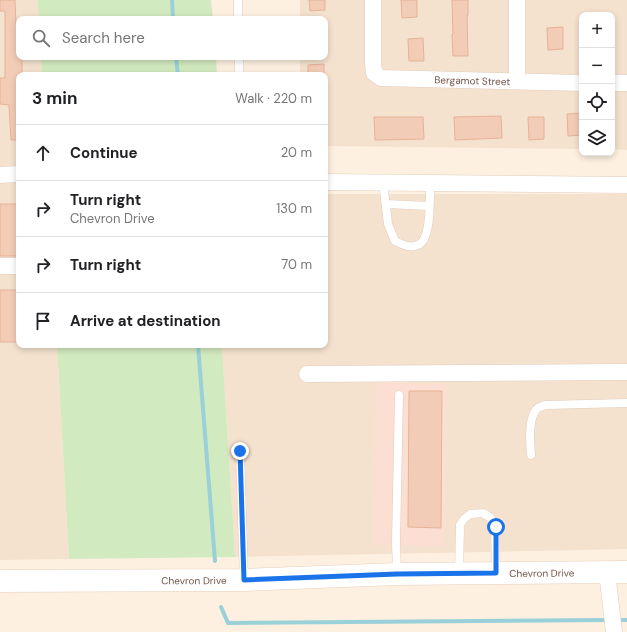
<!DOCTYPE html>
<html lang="en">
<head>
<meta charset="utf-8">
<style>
	:root { --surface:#fff; --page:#f2f2f2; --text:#202124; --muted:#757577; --line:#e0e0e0 }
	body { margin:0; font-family:"DM Sans",sans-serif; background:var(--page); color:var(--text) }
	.controls { position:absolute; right:12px; top:12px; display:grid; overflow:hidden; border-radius:8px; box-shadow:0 2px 6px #0003 }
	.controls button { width:36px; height:36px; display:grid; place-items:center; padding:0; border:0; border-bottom:1px solid var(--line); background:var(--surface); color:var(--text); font:20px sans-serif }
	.stop { position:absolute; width:12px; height:12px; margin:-9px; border:3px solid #1a73e8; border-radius:50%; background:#fff }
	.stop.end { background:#1a73e8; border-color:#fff; box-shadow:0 1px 4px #0008 }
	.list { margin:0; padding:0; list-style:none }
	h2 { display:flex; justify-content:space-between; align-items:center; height:52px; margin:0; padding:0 16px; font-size:17px }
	h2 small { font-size:13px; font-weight:400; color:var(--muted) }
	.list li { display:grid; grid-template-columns:26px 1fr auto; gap:12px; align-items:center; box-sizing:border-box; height:56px; padding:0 16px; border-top:1px solid var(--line) }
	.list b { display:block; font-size:15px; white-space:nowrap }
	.list p { margin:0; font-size:13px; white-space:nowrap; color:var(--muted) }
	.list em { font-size:13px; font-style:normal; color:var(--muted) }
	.icon { flex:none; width:22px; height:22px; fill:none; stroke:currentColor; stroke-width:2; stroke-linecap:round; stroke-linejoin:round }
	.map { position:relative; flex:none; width:627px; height:632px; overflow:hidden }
	.search { position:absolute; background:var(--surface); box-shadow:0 2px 6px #0003; left:16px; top:16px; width:312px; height:44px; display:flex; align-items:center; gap:10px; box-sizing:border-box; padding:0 14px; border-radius:8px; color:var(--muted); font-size:15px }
	.panel { position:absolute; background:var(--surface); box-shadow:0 2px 6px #0003; left:16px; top:72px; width:312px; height:276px; border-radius:8px }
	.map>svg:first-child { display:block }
	.residential { fill:#f4e2ce }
	.commercial { fill:#fdded3 }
	.green { fill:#d2eabf }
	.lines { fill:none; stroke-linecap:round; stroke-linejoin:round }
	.stream { stroke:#9ad1d8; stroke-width:4 }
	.building { fill:#f3ccb7; stroke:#e6b297 }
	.service-casing { stroke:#e1ccbc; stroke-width:9 }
	.minor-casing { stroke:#e1ccbc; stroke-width:17 }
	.secondary-casing { stroke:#e6cdba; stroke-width:23 }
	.service { stroke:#fff; stroke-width:8 }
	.minor { stroke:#fff; stroke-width:16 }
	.secondary { stroke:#fff; stroke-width:22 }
	.route { stroke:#1a73e8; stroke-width:5 }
	.labels { text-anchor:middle; stroke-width:4; stroke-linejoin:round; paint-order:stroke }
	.street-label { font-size:10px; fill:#745547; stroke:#fff4e7 }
</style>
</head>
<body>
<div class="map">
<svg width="627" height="632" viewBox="0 0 627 632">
	<rect width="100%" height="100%" fill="#fdf0e0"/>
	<g class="residential">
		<polygon points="0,0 37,0 39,19 19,19 19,57 41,57 42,75 19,75 19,345 57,345 69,559 0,560"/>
		<polygon points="300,0 627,0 627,150 612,149 612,15 582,15 582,149 325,146 325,75 300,75 300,57 325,57 325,19 300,19"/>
		<polygon points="325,194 627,194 627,549 235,557 222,345 325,345"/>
	</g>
	<polygon class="commercial" points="375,383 445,384 444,546 374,545"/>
	<g class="green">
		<polygon points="37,0 211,0 213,19 39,19"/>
		<polygon points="41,57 216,57 217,75 42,75"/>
		<polygon points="57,345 222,345 235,557 69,559"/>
	</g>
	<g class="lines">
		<g class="stream">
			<polyline points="172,0 173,19"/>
			<polyline points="176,57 178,75"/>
			<polyline points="198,345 215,561"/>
			<polyline points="221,607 228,623 609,620"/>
			<polyline points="615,620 627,620"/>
		</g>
	</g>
	<g class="building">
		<polygon points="0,0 15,0 16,24 19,24 19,57 22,57 22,73 19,73 19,140 11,140 9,105 0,104 0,78 5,78 5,11 0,11"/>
		<polygon points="309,0 325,0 325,10 310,11"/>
		<polygon points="401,0 417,0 417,17 402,18"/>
		<polygon points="452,0 468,0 468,15 467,15 468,56 453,56 452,34 453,34"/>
		<polygon points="563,27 563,49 548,50 547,28"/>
		<polygon points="423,38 424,61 409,61 408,39"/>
		<polygon points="324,64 324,75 308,75 308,65"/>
		<polygon points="582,113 582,135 568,136 567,114"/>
		<polygon points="501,116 502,138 455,140 454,117"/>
		<polygon points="374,117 423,117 424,139 375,140"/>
		<polygon points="528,117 544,117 544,139 529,140"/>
		<rect x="0" y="204" width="19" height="52"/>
		<rect x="0" y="290" width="19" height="52"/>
		<polygon points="409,391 442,391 441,528 408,527"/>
	</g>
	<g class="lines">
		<defs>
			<g id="service">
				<polyline points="238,19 238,0"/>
				<polyline points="239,57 239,75"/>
				<path d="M 383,182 L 388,224 L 395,241 C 403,245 413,250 421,243 C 431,235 430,196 430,183"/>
				<polyline points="386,204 429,206"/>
				<polyline points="240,451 244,579"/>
				<path d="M 531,455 C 530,444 528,419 536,410 C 538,407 542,406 545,405 L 627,403"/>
				<polyline points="459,573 460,525 464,519 470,514 483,513 491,518 495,527 496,572"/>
				<polyline points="397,574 396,541 399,395"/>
			</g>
			<g id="minor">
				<path id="s1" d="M 373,0 L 373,62 L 374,73 L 381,78 L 582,83"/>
				<polyline points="517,0 517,81"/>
				<polyline points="612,83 627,83"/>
				<polyline points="0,175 19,174"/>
				<polyline points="325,182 627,185"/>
				<polyline points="0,266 19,266"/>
				<polyline points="307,374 627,372"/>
				<polyline points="607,572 614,632"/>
			</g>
			<g id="secondary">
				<path id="s2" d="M 0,581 L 244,580 L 397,574 L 627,572"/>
			</g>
		</defs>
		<use href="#service" class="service-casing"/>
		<use href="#minor" class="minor-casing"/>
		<use href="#secondary" class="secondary-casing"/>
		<use href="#service" class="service"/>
		<use href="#minor" class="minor"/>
		<use href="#secondary" class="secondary"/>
	</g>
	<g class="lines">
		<polyline class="route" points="240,451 244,580 397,574 496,573 496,527"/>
	</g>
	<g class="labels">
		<g class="street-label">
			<text dy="4" stroke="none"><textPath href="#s1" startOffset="173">Bergamot Street</textPath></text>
			<text dy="4" stroke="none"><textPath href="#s2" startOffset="542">Chevron Drive</textPath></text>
			<text dy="4" stroke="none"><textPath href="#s2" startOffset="194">Chevron Drive</textPath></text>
		</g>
	</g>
</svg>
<div class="controls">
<button>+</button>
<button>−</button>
<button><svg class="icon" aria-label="locate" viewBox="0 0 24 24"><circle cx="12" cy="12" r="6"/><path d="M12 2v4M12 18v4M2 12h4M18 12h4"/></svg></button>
<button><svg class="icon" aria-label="layers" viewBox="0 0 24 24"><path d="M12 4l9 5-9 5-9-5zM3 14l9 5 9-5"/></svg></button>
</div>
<div class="stop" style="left:496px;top:527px"></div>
<div class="stop end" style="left:240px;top:451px"></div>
<div class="search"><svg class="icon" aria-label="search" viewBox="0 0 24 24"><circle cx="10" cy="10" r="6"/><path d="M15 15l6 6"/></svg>Search here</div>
<section class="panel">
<h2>3 min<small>Walk · 220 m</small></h2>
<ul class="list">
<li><svg class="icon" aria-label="ahead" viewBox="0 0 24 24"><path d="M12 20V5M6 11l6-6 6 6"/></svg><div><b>Continue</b></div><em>20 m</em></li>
<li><svg class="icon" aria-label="right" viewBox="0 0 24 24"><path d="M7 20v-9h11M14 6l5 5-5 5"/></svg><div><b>Turn right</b><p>Chevron Drive</p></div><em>130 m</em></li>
<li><svg class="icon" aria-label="right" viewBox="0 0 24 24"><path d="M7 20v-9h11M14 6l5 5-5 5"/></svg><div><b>Turn right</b></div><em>70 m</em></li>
<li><svg class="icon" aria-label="arrive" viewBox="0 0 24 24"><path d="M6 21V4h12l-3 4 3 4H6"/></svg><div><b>Arrive at destination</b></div></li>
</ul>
</section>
</div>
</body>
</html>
